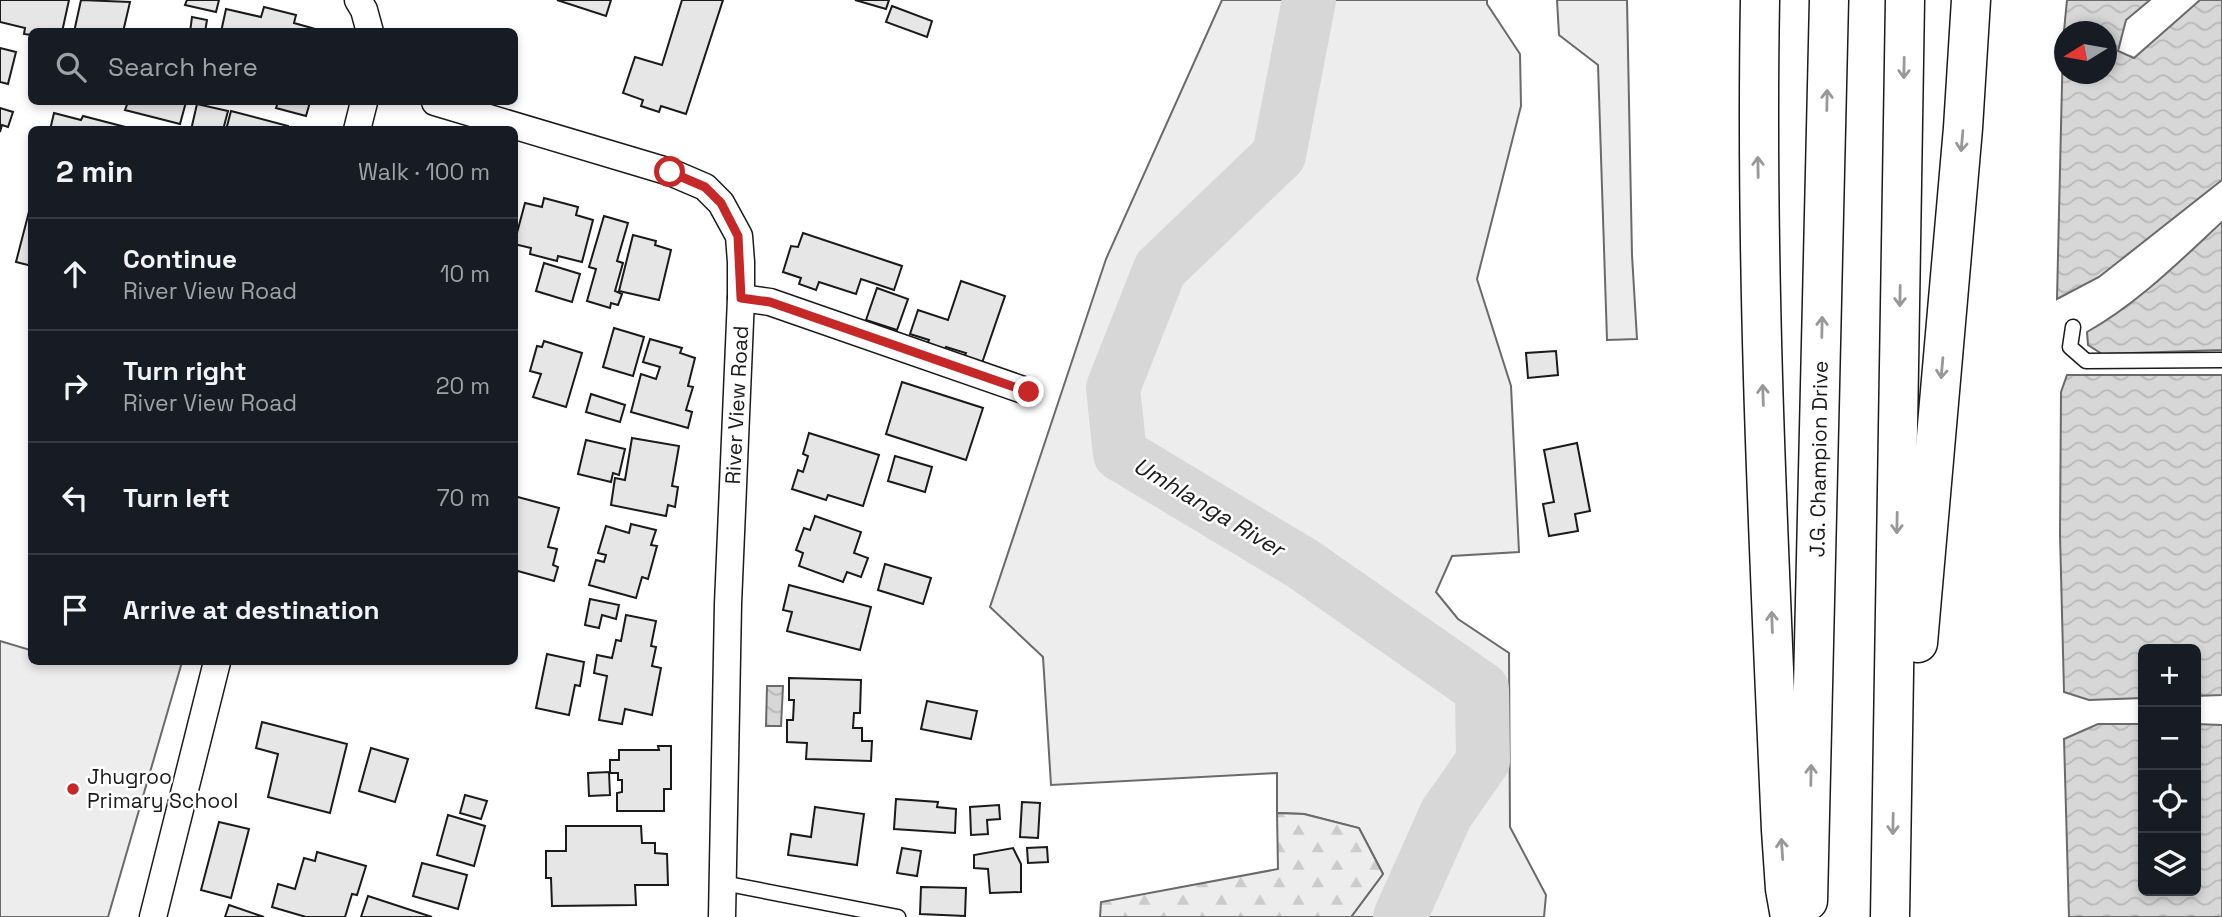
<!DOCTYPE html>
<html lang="en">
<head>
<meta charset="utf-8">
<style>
	:root { --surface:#171b24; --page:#242831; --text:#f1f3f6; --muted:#9ea1a6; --line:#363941 }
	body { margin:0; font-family:"Space Grotesk",sans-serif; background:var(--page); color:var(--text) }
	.controls { position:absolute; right:21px; bottom:21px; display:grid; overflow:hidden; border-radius:10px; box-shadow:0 4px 10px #0003 }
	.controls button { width:63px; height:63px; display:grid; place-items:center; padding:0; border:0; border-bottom:2px solid var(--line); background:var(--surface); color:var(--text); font:35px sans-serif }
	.compass { position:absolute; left:2054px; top:21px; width:63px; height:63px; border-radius:50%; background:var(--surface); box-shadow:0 4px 10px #0003; rotate:259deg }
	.stop { position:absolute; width:21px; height:21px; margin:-16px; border:5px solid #c62828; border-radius:50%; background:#fff }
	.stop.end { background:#c62828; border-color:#fff; box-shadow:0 2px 7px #0008 }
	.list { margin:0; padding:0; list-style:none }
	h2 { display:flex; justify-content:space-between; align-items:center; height:91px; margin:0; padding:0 28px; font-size:30px }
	h2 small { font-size:23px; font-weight:400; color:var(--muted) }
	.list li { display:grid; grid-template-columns:46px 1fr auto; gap:21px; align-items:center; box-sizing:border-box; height:112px; padding:0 28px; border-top:2px solid var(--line) }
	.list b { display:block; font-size:26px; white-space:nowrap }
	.list p { margin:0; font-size:23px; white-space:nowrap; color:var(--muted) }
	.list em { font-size:23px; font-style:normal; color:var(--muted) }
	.icon { flex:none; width:38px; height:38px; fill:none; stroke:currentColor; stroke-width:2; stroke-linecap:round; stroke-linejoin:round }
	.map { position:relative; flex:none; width:2222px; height:917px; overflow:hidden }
	.search { position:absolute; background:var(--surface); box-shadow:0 4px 10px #0003; left:28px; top:28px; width:490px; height:77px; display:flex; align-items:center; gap:18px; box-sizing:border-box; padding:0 24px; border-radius:10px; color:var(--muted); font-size:26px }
	.panel { position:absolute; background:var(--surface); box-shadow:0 4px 10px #0003; left:28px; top:126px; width:490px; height:539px; border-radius:10px }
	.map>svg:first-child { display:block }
	.built { fill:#ededed; stroke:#6a6a6a; stroke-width:2 }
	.forest { fill:url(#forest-firs); stroke:#6a6a6a; stroke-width:2 }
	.water { fill:url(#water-waves); stroke:#6a6a6a; stroke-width:2; fill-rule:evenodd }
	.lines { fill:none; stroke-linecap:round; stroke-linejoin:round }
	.river { stroke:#d7d7d7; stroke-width:54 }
	.building { fill:#e6e6e6; stroke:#1a1a1a; stroke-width:2 }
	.lane-casing { stroke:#1a1a1a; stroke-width:17 }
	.street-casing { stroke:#1a1a1a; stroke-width:29 }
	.secondary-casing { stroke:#1a1a1a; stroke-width:41 }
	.lane { stroke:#fff; stroke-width:14 }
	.street { stroke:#fff; stroke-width:26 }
	.secondary { stroke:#fff; stroke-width:38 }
	.oneway { stroke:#989898 }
	.route { stroke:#c62828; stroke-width:9 }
	.poi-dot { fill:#c62828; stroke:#fff; stroke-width:2.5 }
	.labels { text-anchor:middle; stroke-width:5; stroke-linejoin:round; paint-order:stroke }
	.street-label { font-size:21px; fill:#1a1a1a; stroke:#fff }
	.poi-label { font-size:21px; fill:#1a1a1a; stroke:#fff; text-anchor:start }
	.water-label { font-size:23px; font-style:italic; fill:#1a1a1a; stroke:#fff }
</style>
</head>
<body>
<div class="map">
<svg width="2222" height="917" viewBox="0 0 2222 917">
	<defs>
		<pattern id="forest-firs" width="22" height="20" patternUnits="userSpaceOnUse" patternTransform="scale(1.75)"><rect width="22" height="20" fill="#ededed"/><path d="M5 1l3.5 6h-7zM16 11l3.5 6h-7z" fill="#cbcbcb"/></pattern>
		<pattern id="water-waves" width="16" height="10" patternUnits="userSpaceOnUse" patternTransform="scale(1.75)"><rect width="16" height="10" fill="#d7d7d7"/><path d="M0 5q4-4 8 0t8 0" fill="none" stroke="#b8b8b8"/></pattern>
	</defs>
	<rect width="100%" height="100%" fill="#fff"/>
	<g class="built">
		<polygon points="1222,0 1487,0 1487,4 1520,54 1521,106 1477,279 1511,386 1519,552 1452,556 1436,592 1458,619 1509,653 1510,827 1546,895 1544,917 1351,917 1383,874 1359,828 1304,814 1277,813 1277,773 1051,785 1043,657 990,607 1106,259"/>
		<polygon points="1557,0 1627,0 1632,255 1637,339 1607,340 1598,65 1559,35"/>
		<polygon points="0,641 30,650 31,645 32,662 182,662 108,917 0,917"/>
	</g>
	<polygon class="forest" points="1277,813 1304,814 1359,828 1383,874 1351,917 1100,917 1101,902 1278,869"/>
	<g class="water">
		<path d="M 2067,0 L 2150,0 L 2126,20 L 2118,51 L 2134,58 L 2200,0 L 2222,0 L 2222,180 L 2099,277 L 2057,299 L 2063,41 ZM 2064,32 L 2106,32 L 2106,74 L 2064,74 Z"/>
		<path d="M 2222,222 L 2222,350 L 2102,354 L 2088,345 L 2087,332 C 2137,304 2179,262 2222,222 Z"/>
		<polygon points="2067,375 2222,375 2222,695 2196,696 2196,649 2143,649 2143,698 2089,700 2064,692 2060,535 2061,392"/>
		<polygon points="767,686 783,686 781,726 766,726"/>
		<polygon points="2098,724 2143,724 2143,891 2196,891 2196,724 2222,725 2222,917 2069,917 2064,739"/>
	</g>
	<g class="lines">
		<polyline class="river" points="1309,0 1279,155 1160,269 1113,388 1120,454 1303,564 1482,689 1483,761 1446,814 1400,917"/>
	</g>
	<g class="building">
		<polygon points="0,0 69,0 62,32 32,32 32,35 24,34 25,28 0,22"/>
		<polygon points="81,0 130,2 123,32 74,32"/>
		<polygon points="187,0 219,0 216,12 185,5"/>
		<polygon points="557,0 611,0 606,16"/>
		<polygon points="682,0 723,0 686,114 661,106 659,112 641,106 643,100 623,93 635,57 662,65"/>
		<polygon points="855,0 889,0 886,9"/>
		<polygon points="892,6 932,21 927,37 886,22"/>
		<polygon points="264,7 296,15 294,23 326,32 221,32 226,9 261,17"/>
		<polygon points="192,17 207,20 205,32 190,32"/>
		<polygon points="0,48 16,52 8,84 0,82"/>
		<polygon points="128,102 186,102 180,124 125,110"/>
		<polygon points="278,102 310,102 306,116 276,108"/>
		<polygon points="197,104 228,111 223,130 191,130"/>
		<polygon points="0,108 13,112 8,127 2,125 0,132"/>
		<polygon points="231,111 288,126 287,130 226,130"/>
		<polygon points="54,113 81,120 83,116 137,130 50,130"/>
		<polygon points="544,198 578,207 576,215 593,220 582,262 558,256 557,261 530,254 531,248 514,244 525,203 542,207"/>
		<polygon points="32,200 32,266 16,262"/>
		<polygon points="604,216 628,223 617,261 623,263 615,291 622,294 618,305 611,303 610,308 587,301 596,269 589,267"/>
		<polygon points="803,233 902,266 894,290 861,279 856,294 819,282 816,290 799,284 801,278 783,272 791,246 798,247"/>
		<polygon points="633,235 656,241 655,245 671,250 659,300 619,291"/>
		<polygon points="544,263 580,274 572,302 536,291"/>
		<polygon points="961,281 1005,296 982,363 964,357 966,353 946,347 944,351 927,345 929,340 910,334 918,310 948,320"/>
		<polygon points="877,288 908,299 897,330 866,320"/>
		<polygon points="614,328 644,337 633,376 603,367"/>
		<polygon points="650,339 682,348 680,353 695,358 688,386 693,387 686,410 692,412 688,428 631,412 641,374 656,379 660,367 643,362"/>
		<polygon points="544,341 582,353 566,407 533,397 541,374 530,371 537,346 542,347"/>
		<polygon points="1556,351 1558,375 1528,378 1526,353"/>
		<polygon points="902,382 983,408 966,460 886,434"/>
		<polygon points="591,394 625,405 620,422 586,412"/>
		<polygon points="809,433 879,455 863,506 828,495 826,500 792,489 798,470 803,472 808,456 803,454"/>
		<polygon points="632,438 679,446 672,486 678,487 675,507 668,505 666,516 611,505 615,478 625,480"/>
		<polygon points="586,440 625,449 619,475 613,473 611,482 578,474"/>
		<polygon points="1577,443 1590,511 1575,514 1578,531 1549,536 1543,504 1554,502 1544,450"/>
		<polygon points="895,456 932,467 925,492 888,481"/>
		<polygon points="514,496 559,508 548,547 557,549 553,565 558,567 554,581 514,570"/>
		<polygon points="815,516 861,532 854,553 868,558 861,577 847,572 843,582 799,566 803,553 796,550 804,528 810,530"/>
		<polygon points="631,524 656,530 651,545 657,546 648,579 642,577 636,598 589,585 596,560 604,562 606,555 598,553 606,526 629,533"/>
		<polygon points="885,564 931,578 923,604 878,590"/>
		<polygon points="789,585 871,607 860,650 787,631 792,612 783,610"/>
		<polygon points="590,599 619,605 616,619 602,615 599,628 585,625"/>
		<polygon points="626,615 656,621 651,646 656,647 652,666 661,668 652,715 625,709 622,724 599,720 607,676 594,673 597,655 612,658 616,640 621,641"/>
		<polygon points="547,654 584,662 580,686 575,685 569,715 536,708"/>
		<polygon points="789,678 861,680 860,713 854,713 853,728 862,728 862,741 872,741 871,761 806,759 807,743 787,742 787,720 793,720 794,700 789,700"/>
		<polygon points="927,701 977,711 971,739 921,729"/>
		<polygon points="262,722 347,744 330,813 268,797 278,754 256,748"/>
		<polygon points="658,746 671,746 671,789 664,789 664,811 617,811 617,793 622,792 622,780 618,780 618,773 610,773 610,760 619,760 619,750 659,750"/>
		<polygon points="371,748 408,759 395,802 359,791"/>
		<polygon points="609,772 610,795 589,796 588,773"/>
		<polygon points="465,795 487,801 481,819 460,813"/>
		<polygon points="896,799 938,802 937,807 956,809 955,833 894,829"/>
		<polygon points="1022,802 1040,803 1038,838 1020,837"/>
		<polygon points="999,805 1000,819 987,820 988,834 971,835 970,807"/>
		<polygon points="815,807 864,814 857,865 788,855 791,834 811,837"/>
		<polygon points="448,815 485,826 474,866 437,855"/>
		<polygon points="219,822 249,829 231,898 201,890"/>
		<polygon points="566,826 641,826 642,843 655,843 655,853 667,854 668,885 635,885 636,905 552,906 551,878 546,878 546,851 566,851"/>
		<polygon points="1047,847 1048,862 1028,863 1027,848"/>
		<polygon points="902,848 921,851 917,876 897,873"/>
		<polygon points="1013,848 1021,864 1021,892 990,893 988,869 974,868 974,855"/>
		<polygon points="317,852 366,866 357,895 352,894 345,917 306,917 272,907 278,884 295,889 304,858 315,861"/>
		<polygon points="422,863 467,875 458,909 413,896"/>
		<polygon points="921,887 966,888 965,916 920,914"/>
		<polygon points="368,896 432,917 361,917"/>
		<polygon points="229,905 264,917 225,917"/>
	</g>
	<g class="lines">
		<defs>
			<g id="lane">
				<polyline points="2073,327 2070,347 2086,361 2222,360"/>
				<polyline points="723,883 898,917"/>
			</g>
			<g id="street">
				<polyline points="358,0 364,10 370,32"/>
				<polyline points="435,102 670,172 705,187 721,203 739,236 741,262 741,298 728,604 722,917"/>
				<polyline points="357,130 364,102"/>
				<polyline points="741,298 770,302 1029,392"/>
				<polyline points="153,917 217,662"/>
			</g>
			<g id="secondary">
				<path d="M 1760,0 C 1755,277 1769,553 1781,830 L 1785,889 L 1790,917"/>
				<polyline points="1918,643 1963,128 1971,0"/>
				<polyline points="1808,901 1829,0"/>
				<polyline points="1890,917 1905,0"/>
			</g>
		</defs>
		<use href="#lane" class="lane-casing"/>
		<use href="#street" class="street-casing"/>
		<use href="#secondary" class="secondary-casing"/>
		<use href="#lane" class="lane"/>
		<use href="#street" class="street"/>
		<use href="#secondary" class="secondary"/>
	</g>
	<defs><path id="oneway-shaft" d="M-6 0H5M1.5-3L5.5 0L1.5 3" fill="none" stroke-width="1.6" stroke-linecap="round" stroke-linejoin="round" transform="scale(1.75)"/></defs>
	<g class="oneway">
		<use href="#oneway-shaft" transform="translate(1904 68) rotate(91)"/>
		<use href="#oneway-shaft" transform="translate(1827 100) rotate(-89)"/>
		<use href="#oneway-shaft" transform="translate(1962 141) rotate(95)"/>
		<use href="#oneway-shaft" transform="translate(1758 167) rotate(-91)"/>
		<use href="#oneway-shaft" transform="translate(1900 296) rotate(91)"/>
		<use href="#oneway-shaft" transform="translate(1822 327) rotate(-89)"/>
		<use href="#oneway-shaft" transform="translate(1942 368) rotate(95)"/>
		<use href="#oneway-shaft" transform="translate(1763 395) rotate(-92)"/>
		<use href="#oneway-shaft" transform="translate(1897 523) rotate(91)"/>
		<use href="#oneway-shaft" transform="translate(1772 622) rotate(-92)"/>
		<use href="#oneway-shaft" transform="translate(1811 775) rotate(-89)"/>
		<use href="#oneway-shaft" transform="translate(1893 824) rotate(91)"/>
		<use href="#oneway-shaft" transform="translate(1782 849) rotate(-94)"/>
	</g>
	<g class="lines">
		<polyline class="route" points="670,172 705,187 721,203 738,236 741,298 770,302 1029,392"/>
	</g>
	<circle class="poi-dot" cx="73" cy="789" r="7"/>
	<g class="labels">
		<g class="street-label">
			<text transform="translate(737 405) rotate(-87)" y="7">River View Road</text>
			<text transform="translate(1819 459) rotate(-89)" y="7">J.G. Champion Drive</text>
		</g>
		<g class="poi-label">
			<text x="87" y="784">Jhugroo<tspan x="87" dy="24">Primary School</tspan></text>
		</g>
		<g class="water-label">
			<text transform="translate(1209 507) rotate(31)" y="8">Umhlanga River</text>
		</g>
	</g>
</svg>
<div class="controls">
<button>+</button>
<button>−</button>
<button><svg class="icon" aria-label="locate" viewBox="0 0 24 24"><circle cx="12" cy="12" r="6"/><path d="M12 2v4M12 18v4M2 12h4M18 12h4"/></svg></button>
<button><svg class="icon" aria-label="layers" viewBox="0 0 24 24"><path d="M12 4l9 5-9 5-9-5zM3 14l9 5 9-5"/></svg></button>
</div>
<svg class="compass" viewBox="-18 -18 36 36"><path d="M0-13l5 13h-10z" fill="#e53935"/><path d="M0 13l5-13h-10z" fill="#9ea1a6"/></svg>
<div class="stop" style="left:670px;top:172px"></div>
<div class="stop end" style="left:1029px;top:392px"></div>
<div class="search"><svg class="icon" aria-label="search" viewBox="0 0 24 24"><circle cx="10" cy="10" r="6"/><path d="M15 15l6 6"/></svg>Search here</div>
<section class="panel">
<h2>2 min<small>Walk · 100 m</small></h2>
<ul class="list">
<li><svg class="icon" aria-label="ahead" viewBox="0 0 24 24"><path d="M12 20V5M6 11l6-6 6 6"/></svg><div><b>Continue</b><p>River View Road</p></div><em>10 m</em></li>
<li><svg class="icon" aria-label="right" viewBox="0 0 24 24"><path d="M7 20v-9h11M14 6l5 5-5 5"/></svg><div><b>Turn right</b><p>River View Road</p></div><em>20 m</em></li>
<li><svg class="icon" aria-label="left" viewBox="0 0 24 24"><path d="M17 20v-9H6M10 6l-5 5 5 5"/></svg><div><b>Turn left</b></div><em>70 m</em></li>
<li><svg class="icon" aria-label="arrive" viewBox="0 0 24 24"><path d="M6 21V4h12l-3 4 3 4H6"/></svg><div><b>Arrive at destination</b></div></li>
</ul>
</section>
</div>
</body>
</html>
